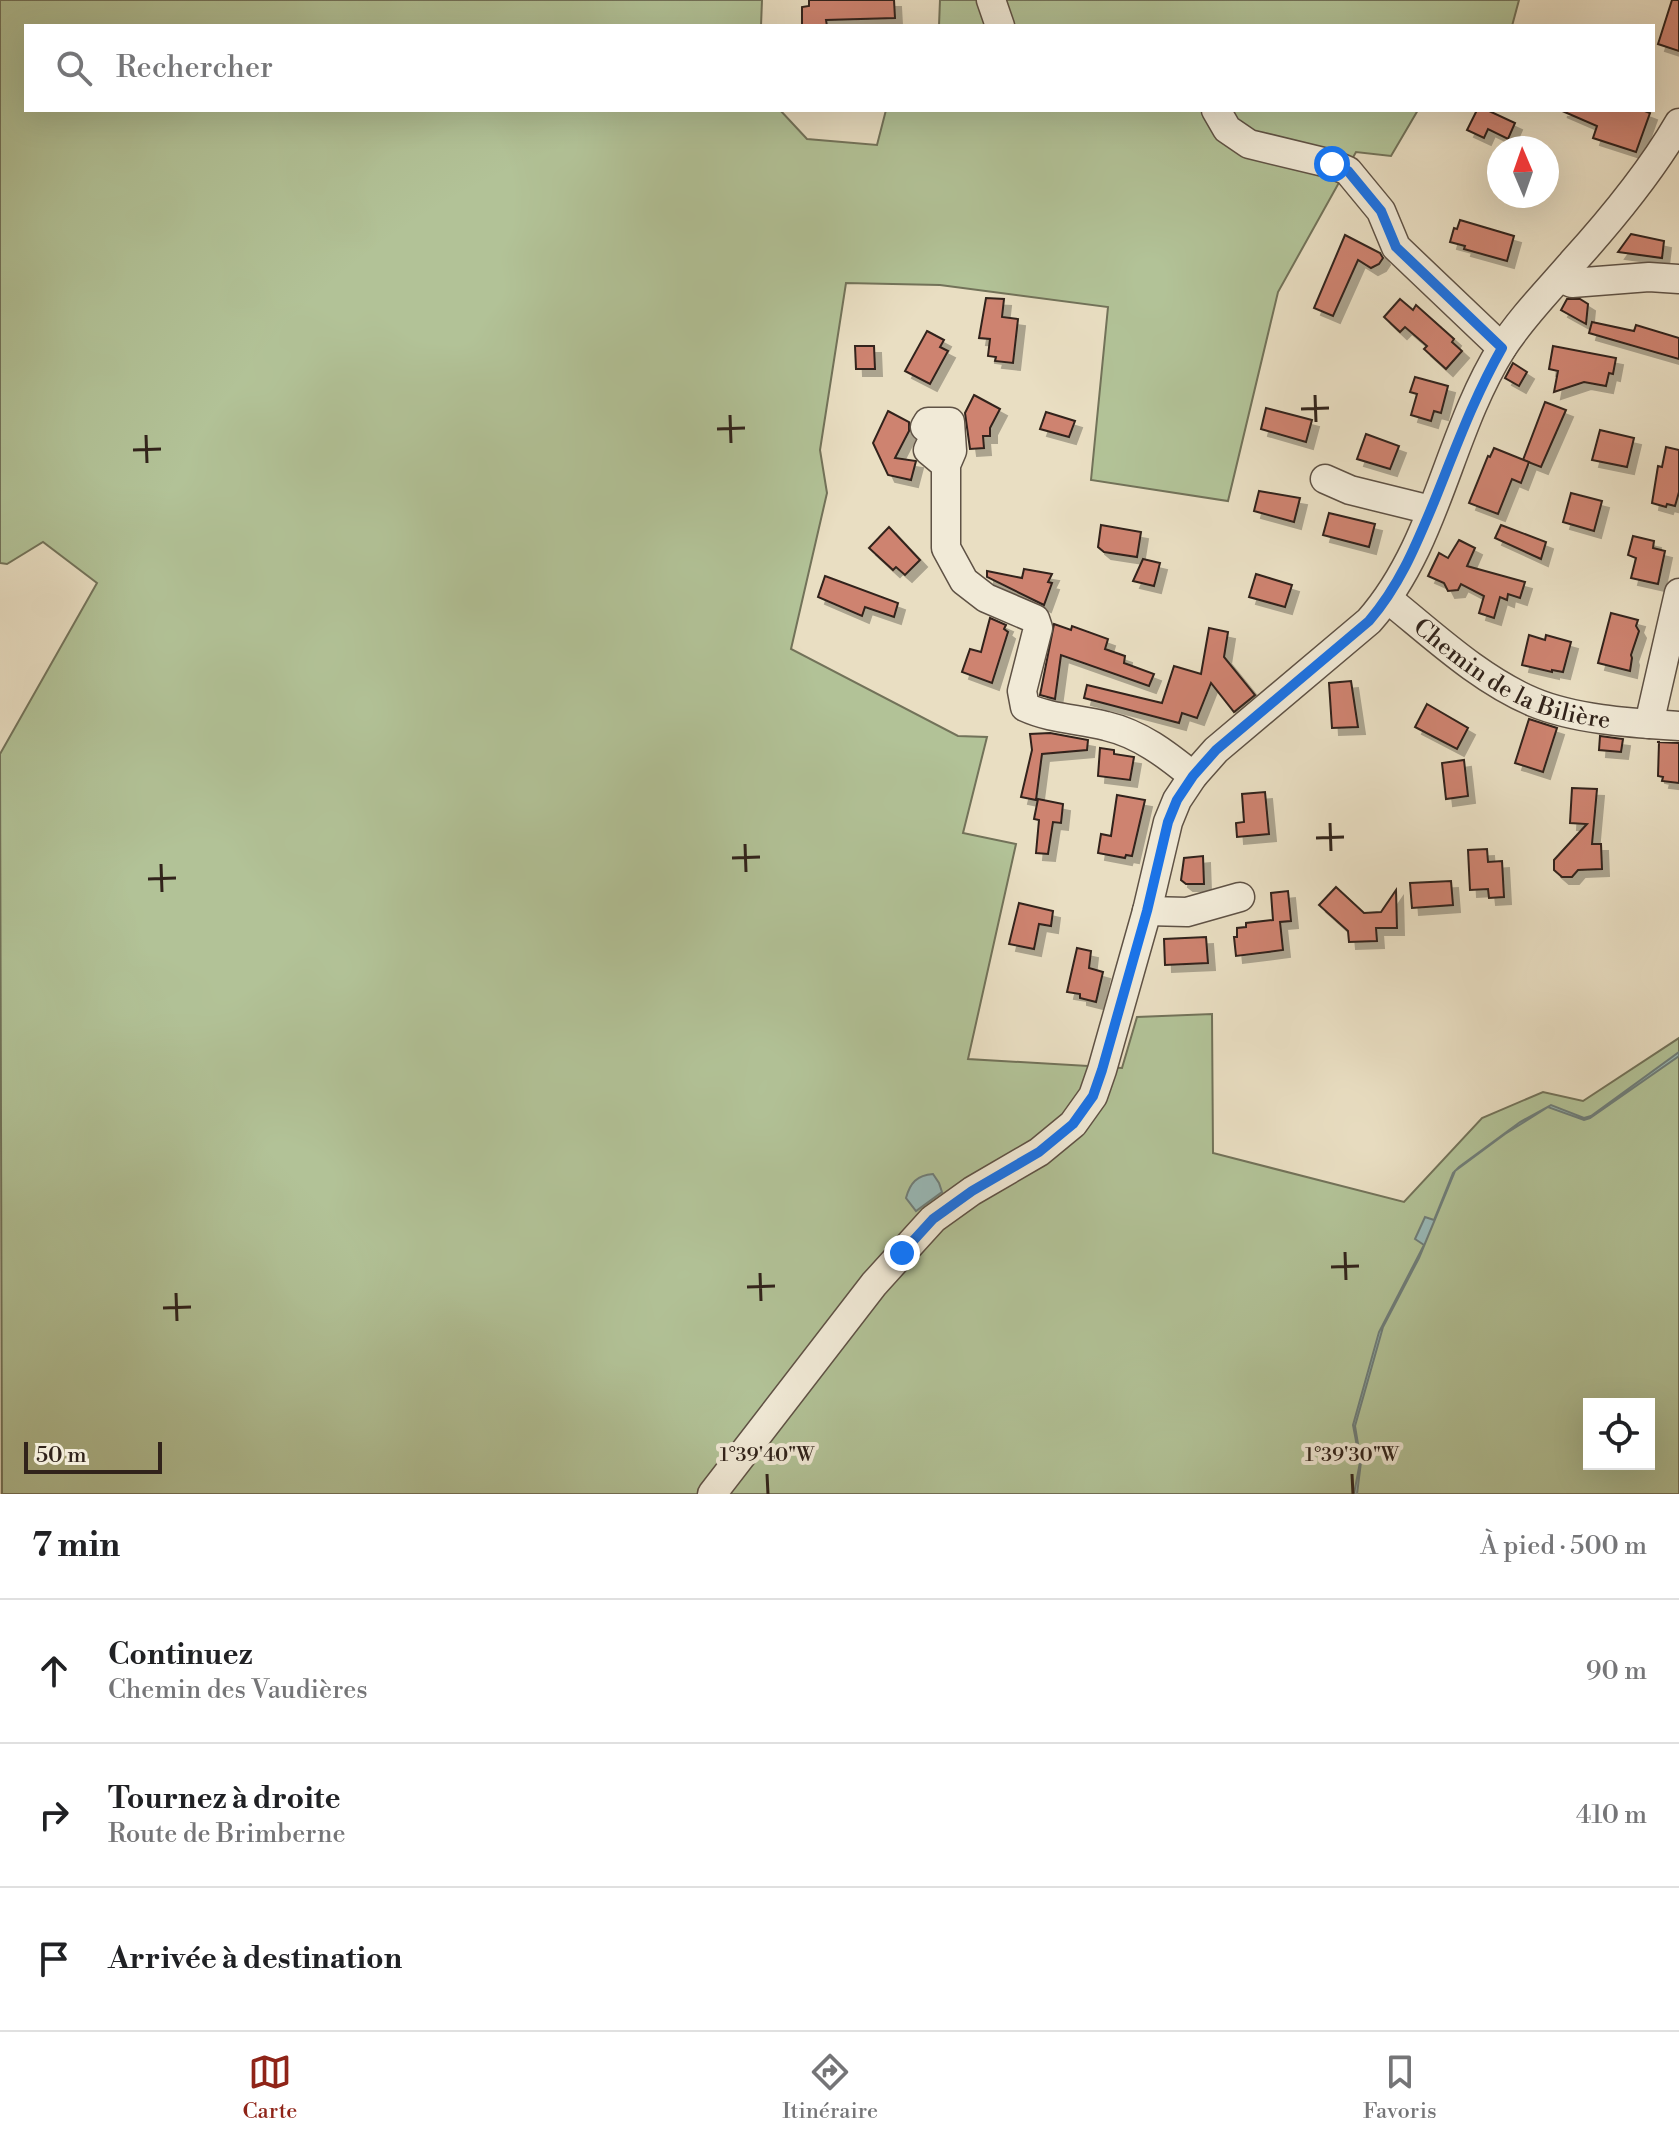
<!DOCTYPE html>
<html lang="fr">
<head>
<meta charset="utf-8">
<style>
	:root { --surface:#fff; --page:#f6f6f6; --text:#202124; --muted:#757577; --line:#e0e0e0; --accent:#8f2418 }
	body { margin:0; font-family:"Libre Bodoni",serif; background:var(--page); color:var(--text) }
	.controls { position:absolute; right:24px; bottom:24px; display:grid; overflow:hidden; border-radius:0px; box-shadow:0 8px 32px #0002 }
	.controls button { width:72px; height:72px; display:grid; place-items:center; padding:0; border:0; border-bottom:2px solid var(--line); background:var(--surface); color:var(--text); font:40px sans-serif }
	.compass { position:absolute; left:1487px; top:136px; width:72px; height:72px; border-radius:50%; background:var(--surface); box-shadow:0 8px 32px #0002; rotate:358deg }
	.scale { position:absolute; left:24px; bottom:20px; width:138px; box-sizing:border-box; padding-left:8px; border:4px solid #31231b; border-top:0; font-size:22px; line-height:28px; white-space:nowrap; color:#31231b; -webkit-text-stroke:6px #f1ead7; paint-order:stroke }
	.stop { position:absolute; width:24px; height:24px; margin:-18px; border:6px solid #1a73e8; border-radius:50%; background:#fff }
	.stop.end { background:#1a73e8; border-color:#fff; box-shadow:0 2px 8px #0008 }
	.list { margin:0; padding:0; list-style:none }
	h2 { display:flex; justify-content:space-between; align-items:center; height:104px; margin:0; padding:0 32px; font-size:34px }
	h2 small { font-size:26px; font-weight:400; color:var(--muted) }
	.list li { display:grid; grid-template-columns:52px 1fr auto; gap:24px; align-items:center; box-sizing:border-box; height:144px; padding:0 32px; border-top:2px solid var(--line) }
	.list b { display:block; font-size:30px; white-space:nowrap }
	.list p { margin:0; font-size:26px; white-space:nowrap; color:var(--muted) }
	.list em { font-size:26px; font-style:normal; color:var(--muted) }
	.icon { flex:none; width:44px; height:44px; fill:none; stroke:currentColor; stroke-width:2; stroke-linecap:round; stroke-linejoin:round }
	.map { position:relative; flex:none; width:1679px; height:1494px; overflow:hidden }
	.search { position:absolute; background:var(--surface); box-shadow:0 8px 32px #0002; left:24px; right:24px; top:24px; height:88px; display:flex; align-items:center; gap:20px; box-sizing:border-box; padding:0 28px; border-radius:0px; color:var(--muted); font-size:30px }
	.sheet { height:536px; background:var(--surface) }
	nav { display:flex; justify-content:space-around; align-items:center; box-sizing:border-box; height:112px; border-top:2px solid var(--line); background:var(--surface); font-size:22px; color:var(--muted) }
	nav a { display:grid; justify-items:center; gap:4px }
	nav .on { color:var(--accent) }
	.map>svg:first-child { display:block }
	.green { fill:#b2c297; stroke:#727259; stroke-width:2; fill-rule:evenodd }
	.water { fill:#99bbba; stroke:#6f7e7a; stroke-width:2 }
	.building { fill:#ce8370; stroke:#31231b; stroke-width:2; filter:url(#shadow) }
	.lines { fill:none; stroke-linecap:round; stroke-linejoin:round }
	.minor-casing { stroke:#5f5245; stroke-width:31 }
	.minor { stroke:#f1ead7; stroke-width:28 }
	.route { stroke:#1a73e8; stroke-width:10 }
	.ticks { fill:none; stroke:#31231b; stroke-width:3 }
	.labels { text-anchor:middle; stroke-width:8; stroke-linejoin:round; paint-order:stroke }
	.street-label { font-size:24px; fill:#31231b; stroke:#f1ead7 }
	.ticks-label { font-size:20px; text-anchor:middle; fill:#31231b; stroke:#f1ead7; stroke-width:8; stroke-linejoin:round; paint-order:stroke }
</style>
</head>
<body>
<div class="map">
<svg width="1679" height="1494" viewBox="0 0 1679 1494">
	<defs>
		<filter id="shadow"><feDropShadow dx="7" dy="7" stdDeviation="0" flood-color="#0004"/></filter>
	</defs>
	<rect width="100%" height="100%" fill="#e9dec2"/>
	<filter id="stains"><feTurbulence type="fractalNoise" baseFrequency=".0025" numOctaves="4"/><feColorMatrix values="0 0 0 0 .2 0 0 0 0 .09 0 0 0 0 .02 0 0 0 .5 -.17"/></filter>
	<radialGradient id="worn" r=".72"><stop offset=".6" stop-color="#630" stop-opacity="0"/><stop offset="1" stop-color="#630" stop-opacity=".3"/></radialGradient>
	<g class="green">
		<path d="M 0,0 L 762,0 L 761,26 L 26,26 L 26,110 L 780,110 L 807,139 L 877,145 L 886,110 L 1418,110 L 1391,156 L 1356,152 L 1278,292 L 1228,501 L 1091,480 L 1108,307 L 940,285 L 846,283 L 820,450 L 827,493 L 791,649 L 958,736 L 987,737 L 963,833 L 1016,844 L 968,1059 L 1122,1068 L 1137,1017 L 1212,1014 L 1213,1153 L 1404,1202 L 1482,1118 L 1543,1092 L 1583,1101 L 1679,1038 L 1679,1494 L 2,1494 L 0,754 L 97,583 L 43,542 L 7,564 L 0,563 ZM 1589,1404 L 1649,1404 L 1649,1464 L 1589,1464 Z"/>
		<polygon points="940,0 1519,0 1512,26 939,26"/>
	</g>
	<g class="water">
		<polygon points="1679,1052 1679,1056 1590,1118 1584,1120 1548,1107 1505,1134 1455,1171 1419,1258 1383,1327 1355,1426 1361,1462 1357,1494 1354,1494 1360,1462 1353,1425 1379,1332 1424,1245 1415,1239 1425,1217 1434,1220 1453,1173 1459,1167 1520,1122 1551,1105 1584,1118 1591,1116"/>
		<path d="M 933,1174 L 939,1183 L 942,1192 L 916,1211 L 906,1198 C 910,1183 917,1175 933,1174 Z"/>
	</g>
	<g class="building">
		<polygon points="809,0 894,0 895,18 826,20 827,26 802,26 802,7 809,6"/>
		<polygon points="1672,0 1679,0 1679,51 1658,44"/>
		<polygon points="1477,110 1487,110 1515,123 1508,139 1488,129 1484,138 1467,130"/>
		<polygon points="1560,110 1642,110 1650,113 1636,152 1593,138 1597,126"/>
		<polygon points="1460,220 1514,236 1507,261 1464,249 1465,246 1450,242 1454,228 1457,229"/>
		<polygon points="1631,234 1664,241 1662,258 1618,252"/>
		<polygon points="1345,235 1380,253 1383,258 1379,264 1371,268 1358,260 1333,316 1314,308"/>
		<polygon points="986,298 1004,299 1002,317 1018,319 1013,363 995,361 996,357 988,356 990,339 979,338"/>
		<polygon points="1400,299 1413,310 1416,305 1454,339 1452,342 1462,351 1446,369 1424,349 1427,346 1405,327 1400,332 1384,317"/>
		<polygon points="1567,299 1580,299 1588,304 1586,324 1561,310"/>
		<polygon points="1592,322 1634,331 1636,325 1679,338 1679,359 1589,333"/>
		<polygon points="927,331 944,340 940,347 948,351 930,384 905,371"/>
		<polygon points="855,346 874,346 875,369 856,369"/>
		<polygon points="1553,346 1616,358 1613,374 1609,373 1606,386 1584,382 1554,392 1558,371 1549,369"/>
		<polygon points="1513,363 1527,372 1519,386 1505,378"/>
		<polygon points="1415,377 1448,386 1441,413 1434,411 1431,421 1411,415 1417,394 1410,392"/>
		<polygon points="974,395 1000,409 990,428 990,436 983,436 984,448 970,449 965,413"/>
		<polygon points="1545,402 1566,410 1541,467 1523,460"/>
		<polygon points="1266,408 1312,420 1306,442 1261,429"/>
		<polygon points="888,411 909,422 909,431 895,458 916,461 911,480 888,475 873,443"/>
		<polygon points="1046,412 1075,421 1069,437 1040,429"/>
		<polygon points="1600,430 1634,438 1627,467 1592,460"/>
		<polygon points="1366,434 1399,446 1390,469 1357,459"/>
		<polygon points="1666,447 1679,450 1679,492 1675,506 1667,504 1666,507 1652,503 1658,466 1662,467"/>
		<polygon points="1494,448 1529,462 1521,483 1512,479 1498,514 1469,503 1488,456 1490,457"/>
		<polygon points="1259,491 1300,498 1294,522 1254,511"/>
		<polygon points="1571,493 1602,501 1594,531 1563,522"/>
		<polygon points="1329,513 1375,524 1369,547 1323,535"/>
		<polygon points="1101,525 1141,532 1137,557 1104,552 1098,547"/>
		<polygon points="1501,525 1546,542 1541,559 1495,538"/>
		<polygon points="889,527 920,560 905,575 896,567 893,570 869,548"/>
		<polygon points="1633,536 1654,541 1653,548 1665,551 1658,584 1631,578 1636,558 1628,555"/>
		<polygon points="1459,540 1475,548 1467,566 1525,582 1520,598 1508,594 1507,600 1500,597 1494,618 1479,613 1484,596 1461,584 1458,590 1448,591 1444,583 1428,576 1439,553 1448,558"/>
		<polygon points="1143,559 1160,563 1154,586 1133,581"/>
		<polygon points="1024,569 1052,574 1048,582 1052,583 1044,605 987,577 987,571 1022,578"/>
		<polygon points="1256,574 1292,585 1285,607 1249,597"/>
		<polygon points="825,576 898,603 894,617 865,607 862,616 818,597"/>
		<polygon points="1611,613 1638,620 1636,626 1639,631 1631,655 1632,658 1630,671 1598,663"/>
		<polygon points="990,618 1006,625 1004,629 1008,632 992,683 962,672 970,649 981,652"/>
		<polygon points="1054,624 1071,630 1072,626 1108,639 1105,649 1125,656 1124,663 1154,674 1149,686 1061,655 1055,699 1040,695"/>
		<polygon points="1209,628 1228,632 1224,657 1255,695 1234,712 1211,683 1197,718 1182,713 1179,723 1084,698 1087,685 1162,703 1174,666 1201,674"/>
		<polygon points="1529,635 1545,640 1546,635 1571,642 1563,672 1552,670 1552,672 1522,665"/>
		<polygon points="1351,681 1358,727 1332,728 1329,683"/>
		<polygon points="1427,704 1468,728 1457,749 1415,727"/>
		<polygon points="1529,719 1557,728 1543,772 1515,763"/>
		<polygon points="1050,733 1088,740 1087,750 1042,754 1036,800 1021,797 1032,750 1030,734"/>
		<polygon points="1600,736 1623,739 1621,752 1599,750"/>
		<polygon points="1657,742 1679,743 1679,783 1662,781 1663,777 1658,776 1659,742"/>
		<polygon points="1100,748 1114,750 1114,754 1134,757 1130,780 1098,776"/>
		<polygon points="1464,760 1468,796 1446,799 1442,763"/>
		<polygon points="1572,788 1597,789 1592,844 1601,844 1602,869 1578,870 1572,877 1562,877 1554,870 1554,860 1587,824 1570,823"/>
		<polygon points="1265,792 1269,834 1237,837 1236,823 1244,822 1242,794"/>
		<polygon points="1117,795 1145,800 1132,856 1126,855 1125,858 1098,853 1101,834 1111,836"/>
		<polygon points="1038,799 1063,804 1061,823 1053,822 1048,854 1036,853 1039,820 1034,819"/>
		<polygon points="1487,849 1488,862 1502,861 1504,897 1489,898 1488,889 1470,890 1468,850"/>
		<polygon points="1203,856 1204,884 1186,884 1181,880 1184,858"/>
		<polygon points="1451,881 1453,905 1412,908 1410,883"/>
		<polygon points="1336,887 1364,913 1381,912 1396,890 1397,928 1376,928 1377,941 1349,942 1348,931 1319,905"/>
		<polygon points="1288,891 1291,921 1280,922 1283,950 1236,956 1234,937 1237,937 1237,928 1246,927 1246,923 1273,920 1271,893"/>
		<polygon points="1019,903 1053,911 1051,926 1039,924 1034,949 1009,944"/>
		<polygon points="1206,937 1208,963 1165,965 1164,939"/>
		<polygon points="1077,948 1091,951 1089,968 1103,972 1096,1002 1080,998 1080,994 1067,992"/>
	</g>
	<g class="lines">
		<defs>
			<g id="minor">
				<polyline points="991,0 1000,26"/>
				<polyline points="1216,110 1227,129 1249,144 1332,164 1348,171 1381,211 1396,247 1502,348"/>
				<polyline points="1560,278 1572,283 1649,277 1679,279"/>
				<path d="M 946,465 L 928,450 L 935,435 L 925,427 L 928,422 L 950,422 L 952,451 L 946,465 L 946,548 L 964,581 L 986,598 L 1035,619 L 1038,628 L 1022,691 L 1025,707 C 1051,719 1079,719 1106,726 C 1140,734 1166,754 1193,776"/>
				<polyline points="1325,479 1350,490 1431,510"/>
				<path id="s1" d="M 1388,599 C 1434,636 1479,679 1533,702 C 1576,720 1634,723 1679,726"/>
				<polyline points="1649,724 1679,593"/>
				<polyline points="1147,911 1187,912 1240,897"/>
				<path d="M 712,1494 L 874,1284 L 933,1219 L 972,1191 L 1039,1152 L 1073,1124 L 1093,1096 L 1102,1070 L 1147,911 L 1168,822 L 1177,800 L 1193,776 L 1216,750 L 1369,621 C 1437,544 1448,434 1502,348 C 1522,317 1548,291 1572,263 C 1611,220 1650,173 1679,123"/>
			</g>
		</defs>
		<use href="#minor" class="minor-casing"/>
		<use href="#minor" class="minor"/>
	</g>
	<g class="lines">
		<path class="route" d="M 902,1253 L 933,1219 L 972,1191 L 1039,1152 L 1073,1124 L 1093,1096 L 1102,1070 L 1147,911 L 1168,822 L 1177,800 L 1193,776 L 1216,750 L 1369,621 C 1400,585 1416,545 1434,502 C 1455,450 1474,397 1502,348 L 1396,247 L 1381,211 L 1348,171 L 1332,164"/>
	</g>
	<path class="ticks" d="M 1315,395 L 1316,422M 1301,409 L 1329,408M 730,415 L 731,443M 717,429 L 745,428M 146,435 L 147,463M 133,450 L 161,449M 1330,823 L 1331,851M 1316,838 L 1344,837M 745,844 L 746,872M 732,858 L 760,857M 161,864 L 162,892M 148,879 L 176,878M 1345,1252 L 1346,1280M 1331,1267 L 1359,1266M 760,1273 L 761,1301M 747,1287 L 775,1286M 176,1293 L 177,1321M 163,1308 L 191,1307M 767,1474 L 768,1494M 1352,1474 L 1353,1494"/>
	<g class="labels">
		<g class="street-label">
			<text dy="8" stroke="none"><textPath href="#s1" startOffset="148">Chemin de la Bilière</textPath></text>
		</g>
	</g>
	<g class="ticks-label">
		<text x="767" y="1461">1°39'40"W</text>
		<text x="1352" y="1461">1°39'30"W</text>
	</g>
	<rect width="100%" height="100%" filter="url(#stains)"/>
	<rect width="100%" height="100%" fill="url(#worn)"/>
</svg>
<div class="controls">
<button><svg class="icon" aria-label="locate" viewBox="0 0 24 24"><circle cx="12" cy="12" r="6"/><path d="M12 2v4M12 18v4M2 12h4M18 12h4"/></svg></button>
</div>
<svg class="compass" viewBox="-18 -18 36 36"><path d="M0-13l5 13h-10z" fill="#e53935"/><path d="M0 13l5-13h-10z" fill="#757577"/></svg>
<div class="scale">50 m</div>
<div class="stop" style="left:1332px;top:164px"></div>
<div class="stop end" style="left:902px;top:1253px"></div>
<div class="search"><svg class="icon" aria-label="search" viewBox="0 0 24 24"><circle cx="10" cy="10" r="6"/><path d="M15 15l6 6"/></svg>Rechercher</div>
</div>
<section class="sheet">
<h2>7 min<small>À pied · 500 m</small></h2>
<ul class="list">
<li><svg class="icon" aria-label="ahead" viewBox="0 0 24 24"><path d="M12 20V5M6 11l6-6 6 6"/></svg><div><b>Continuez</b><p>Chemin des Vaudières</p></div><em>90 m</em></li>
<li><svg class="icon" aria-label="right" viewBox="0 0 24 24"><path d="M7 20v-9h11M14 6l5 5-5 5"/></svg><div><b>Tournez à droite</b><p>Route de Brimberne</p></div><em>410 m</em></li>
<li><svg class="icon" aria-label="arrive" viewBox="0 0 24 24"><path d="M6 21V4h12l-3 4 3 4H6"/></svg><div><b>Arrivée à destination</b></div></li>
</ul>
</section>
<nav>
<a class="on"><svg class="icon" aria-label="map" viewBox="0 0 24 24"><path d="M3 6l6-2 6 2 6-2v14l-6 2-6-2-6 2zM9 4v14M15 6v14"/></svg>Carte</a>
<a><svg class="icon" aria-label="directions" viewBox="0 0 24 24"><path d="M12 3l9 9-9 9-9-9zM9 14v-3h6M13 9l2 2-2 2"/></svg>Itinéraire</a>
<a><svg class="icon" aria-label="saved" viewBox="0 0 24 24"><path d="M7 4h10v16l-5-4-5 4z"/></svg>Favoris</a>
</nav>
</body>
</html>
